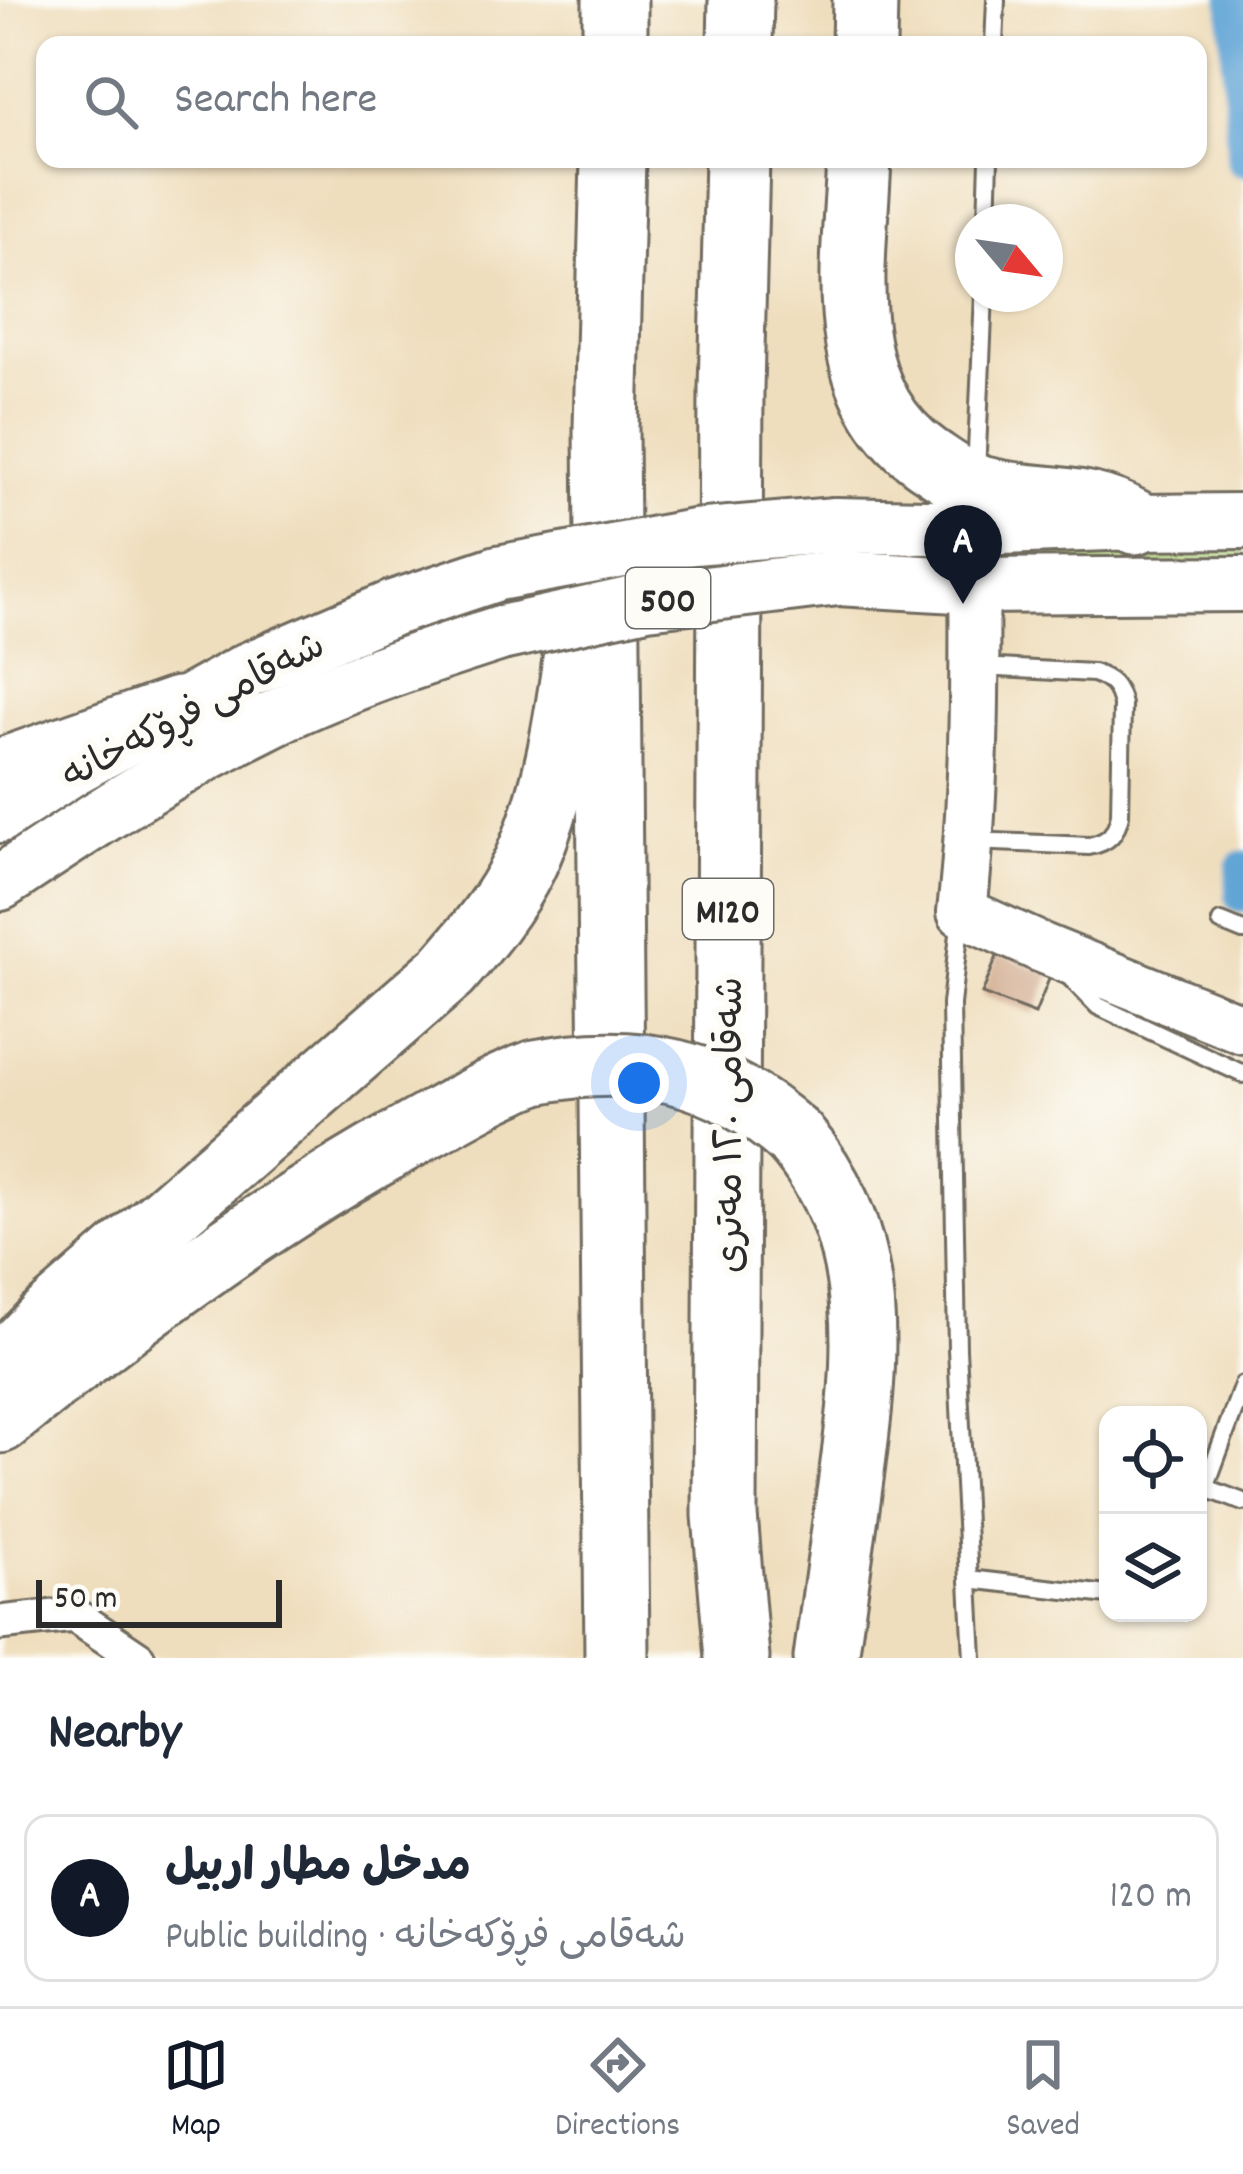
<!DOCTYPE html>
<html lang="en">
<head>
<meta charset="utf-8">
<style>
	:root { --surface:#fff; --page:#f2f2f3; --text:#1f2937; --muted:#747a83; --line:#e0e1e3; --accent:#111827 }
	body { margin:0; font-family:Dekko,"Playpen Sans Arabic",sans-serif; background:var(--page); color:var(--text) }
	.controls { position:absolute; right:36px; bottom:36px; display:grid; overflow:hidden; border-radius:24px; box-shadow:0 3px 9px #0004 }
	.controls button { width:108px; height:108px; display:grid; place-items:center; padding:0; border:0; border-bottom:3px solid var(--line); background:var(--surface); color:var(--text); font:60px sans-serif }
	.compass { position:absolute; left:955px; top:204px; width:108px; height:108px; border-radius:50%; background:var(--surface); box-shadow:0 3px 9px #0004; rotate:119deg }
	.scale { position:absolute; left:36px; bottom:30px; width:246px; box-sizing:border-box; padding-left:12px; border:6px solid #2b2b2b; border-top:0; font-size:33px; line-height:42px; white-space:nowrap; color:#2b2b2b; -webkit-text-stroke:9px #fdfcf7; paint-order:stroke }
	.you { position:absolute; left:639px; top:1083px; width:42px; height:42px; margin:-30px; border:9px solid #fff; border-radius:50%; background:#1a73e8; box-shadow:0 0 0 18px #1a73e833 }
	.badge { display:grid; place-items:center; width:78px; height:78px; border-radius:50%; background:var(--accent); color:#fff; font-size:39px; font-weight:700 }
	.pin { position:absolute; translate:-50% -99px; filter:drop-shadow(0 3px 6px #0008) }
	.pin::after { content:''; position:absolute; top:63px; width:42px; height:36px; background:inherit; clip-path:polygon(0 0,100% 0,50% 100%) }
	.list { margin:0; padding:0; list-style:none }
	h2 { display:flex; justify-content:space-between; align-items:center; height:156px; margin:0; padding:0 48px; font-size:51px }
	h2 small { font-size:39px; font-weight:400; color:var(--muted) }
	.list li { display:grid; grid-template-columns:78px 1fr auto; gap:36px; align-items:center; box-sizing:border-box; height:168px; margin:0 24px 24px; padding:0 24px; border:3px solid var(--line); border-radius:24px }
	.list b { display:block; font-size:45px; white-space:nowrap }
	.list p { margin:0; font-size:39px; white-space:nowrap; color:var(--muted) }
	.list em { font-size:39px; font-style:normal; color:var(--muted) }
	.icon { flex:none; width:66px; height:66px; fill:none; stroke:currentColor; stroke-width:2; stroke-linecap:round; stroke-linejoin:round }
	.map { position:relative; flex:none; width:1243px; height:1658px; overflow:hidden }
	.search { position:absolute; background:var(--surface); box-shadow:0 3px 9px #0004; left:36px; right:36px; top:36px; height:132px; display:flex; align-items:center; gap:30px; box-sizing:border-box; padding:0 42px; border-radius:24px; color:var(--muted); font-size:45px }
	.sheet { height:348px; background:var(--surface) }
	nav { display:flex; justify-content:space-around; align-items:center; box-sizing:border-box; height:168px; border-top:3px solid var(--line); background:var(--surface); font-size:33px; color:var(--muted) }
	nav a { display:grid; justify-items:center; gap:6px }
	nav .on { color:var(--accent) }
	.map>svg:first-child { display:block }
	.grass { fill:#a9c971; stroke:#6a7a4e; stroke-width:3 }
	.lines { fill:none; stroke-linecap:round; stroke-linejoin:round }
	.canal { stroke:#61a5d6; stroke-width:33 }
	.building { fill:#cea587 }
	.lane-casing { stroke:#706a5e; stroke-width:22 }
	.street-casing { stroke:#706a5e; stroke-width:39 }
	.secondary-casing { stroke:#706a5e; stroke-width:54 }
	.primary-casing { stroke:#706a5e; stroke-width:60 }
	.highway-casing { stroke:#706a5e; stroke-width:69 }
	.lane { stroke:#fff; stroke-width:16 }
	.street { stroke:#fff; stroke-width:33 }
	.secondary { stroke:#fff; stroke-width:48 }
	.primary { stroke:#fff; stroke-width:54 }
	.highway { stroke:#fff; stroke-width:63 }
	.primary-bridge-casing { stroke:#706a5e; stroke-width:60; stroke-linecap:butt }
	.highway-bridge-casing { stroke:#706a5e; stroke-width:69; stroke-linecap:butt }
	.primary-bridge { stroke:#fff; stroke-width:54 }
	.highway-bridge { stroke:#fff; stroke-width:63 }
	.labels { text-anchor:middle; stroke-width:12; stroke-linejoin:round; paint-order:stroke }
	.shield { fill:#fdfcf7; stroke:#6a6a68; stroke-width:3 }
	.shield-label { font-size:36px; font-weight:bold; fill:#2b2b2b }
	.street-label { font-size:39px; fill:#2b2b2b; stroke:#fdfcf7 }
</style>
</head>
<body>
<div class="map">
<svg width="1243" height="1658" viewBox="0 0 1243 1658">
	<rect width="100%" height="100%" fill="#fdfcf7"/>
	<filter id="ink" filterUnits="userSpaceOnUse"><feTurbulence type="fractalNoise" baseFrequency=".00833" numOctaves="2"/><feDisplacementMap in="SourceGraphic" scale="24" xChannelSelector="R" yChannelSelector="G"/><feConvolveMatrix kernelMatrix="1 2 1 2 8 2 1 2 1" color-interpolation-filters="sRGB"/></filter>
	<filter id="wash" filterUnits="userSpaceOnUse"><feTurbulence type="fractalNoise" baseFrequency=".004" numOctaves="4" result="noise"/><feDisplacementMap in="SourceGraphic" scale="48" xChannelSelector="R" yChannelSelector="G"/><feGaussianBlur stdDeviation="2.7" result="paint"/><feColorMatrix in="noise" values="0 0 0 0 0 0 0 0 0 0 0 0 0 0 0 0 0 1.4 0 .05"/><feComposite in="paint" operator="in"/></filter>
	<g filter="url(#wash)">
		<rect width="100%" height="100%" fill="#efdebd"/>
		<polygon class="grass" points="1243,544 1243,571 1052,572 1053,545"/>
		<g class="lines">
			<g class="canal">
				<polyline points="1235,0 1243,160"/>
				<polyline points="1241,896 1243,867"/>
			</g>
		</g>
		<g id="blocks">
			<polygon class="building" points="998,954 1051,974 1035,1014 982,994"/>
		</g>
	</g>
	<g filter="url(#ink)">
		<use href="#blocks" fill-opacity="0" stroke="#706a5e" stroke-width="3"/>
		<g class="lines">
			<defs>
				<g id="lane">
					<polyline points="994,45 996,0"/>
					<polyline points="987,222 989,159"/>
					<polyline points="976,473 984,294"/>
					<path d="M 971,841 L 1089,846 C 1109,842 1115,835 1120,815 L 1122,705 C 1118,686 1111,679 1093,673 L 981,667"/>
					<polyline points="961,916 951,1004 957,1349 973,1658"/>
					<polyline points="1221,922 1243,931"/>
					<polyline points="1068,975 1098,1006 1243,1074"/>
					<polyline points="1206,1488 1243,1502"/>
					<polyline points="1198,1507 1243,1385"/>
					<polyline points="969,1579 1108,1595"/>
				</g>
				<polyline id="street" points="0,1623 74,1615 138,1658"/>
				<path id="secondary" d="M 974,528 C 975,657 976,785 962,912 L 1042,948 L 1243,1029"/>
				<g id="primary">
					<polyline points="835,525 974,528 1135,522 1243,521"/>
					<polyline points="838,578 974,586 1243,584"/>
					<polyline points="0,815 72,768 248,670 393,608 498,573"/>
					<path d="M 0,883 C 84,827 169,770 260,725 C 336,686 420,659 501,633"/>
				</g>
				<g id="highway">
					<polyline points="615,45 615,0"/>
					<polyline points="740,45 741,0"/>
					<polyline points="864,45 865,0"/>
					<polyline points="613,159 606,428 617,1658"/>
					<path d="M 859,159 C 855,262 829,389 927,458 C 945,470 963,484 984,489 C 1039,503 1082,492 1135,522"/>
					<polyline points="0,771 178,709"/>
					<path d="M 794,1137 C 882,1238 867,1363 850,1486 C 842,1543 834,1600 826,1658"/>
					<path d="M 0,1369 L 46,1321 L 448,971 C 476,939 505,904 524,865 C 556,797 568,712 578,638"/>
					<path d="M 0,1421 C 130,1316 266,1215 413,1134 C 453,1112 493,1087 536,1072"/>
					<polyline points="737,1658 725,1515 731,389 737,159"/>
				</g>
			</defs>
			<use href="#lane" class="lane-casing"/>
			<use href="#street" class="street-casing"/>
			<use href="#secondary" class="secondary-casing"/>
			<use href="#primary" class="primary-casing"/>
			<use href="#highway" class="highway-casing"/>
			<use href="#lane" class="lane"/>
			<use href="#street" class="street"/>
			<use href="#secondary" class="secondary"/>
			<use href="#primary" class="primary"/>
			<use href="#highway" class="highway"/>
			<defs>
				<g id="primary-bridge">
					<polyline points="498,573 694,537 835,525"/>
					<polyline points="501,633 647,601 838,578"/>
				</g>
				<path id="highway-bridge" d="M 536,1072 C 635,1052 718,1069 794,1137"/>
			</defs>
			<use href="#primary-bridge" class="primary-bridge-casing"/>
			<use href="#highway-bridge" class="highway-bridge-casing"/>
			<use href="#primary-bridge" class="primary-bridge"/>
			<use href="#highway-bridge" class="highway-bridge"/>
		</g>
	</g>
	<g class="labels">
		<g class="shield">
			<rect x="626" y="568" width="84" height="60" rx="9"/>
			<rect x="683" y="879" width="90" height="60" rx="9"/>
		</g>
		<g class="shield-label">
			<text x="668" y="611">500</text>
			<text x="728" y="922">M120</text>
		</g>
		<g class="street-label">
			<text transform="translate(192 708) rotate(-28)" y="14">شەقامی فڕۆکەخانە</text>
			<text transform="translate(727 1125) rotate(-90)" y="14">شەقامی ١٢٠ مەتری</text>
		</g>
	</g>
</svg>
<div class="controls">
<button><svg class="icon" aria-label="locate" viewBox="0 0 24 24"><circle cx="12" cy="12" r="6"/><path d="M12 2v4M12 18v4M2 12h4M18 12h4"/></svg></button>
<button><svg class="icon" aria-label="layers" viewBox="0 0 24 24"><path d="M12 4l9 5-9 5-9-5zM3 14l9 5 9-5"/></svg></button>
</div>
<svg class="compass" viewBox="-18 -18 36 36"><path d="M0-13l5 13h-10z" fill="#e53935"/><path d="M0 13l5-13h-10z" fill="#747a83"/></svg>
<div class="scale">50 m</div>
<div class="you"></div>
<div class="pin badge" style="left:963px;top:604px">A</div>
<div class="search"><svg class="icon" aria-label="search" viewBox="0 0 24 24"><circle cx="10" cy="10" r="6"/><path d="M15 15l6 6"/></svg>Search here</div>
</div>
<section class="sheet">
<h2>Nearby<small></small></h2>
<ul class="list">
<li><span class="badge">A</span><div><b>مدخل مطار اربيل</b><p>Public building · شەقامی فڕۆکەخانە</p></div><em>120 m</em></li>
</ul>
</section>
<nav>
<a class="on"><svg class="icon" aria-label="map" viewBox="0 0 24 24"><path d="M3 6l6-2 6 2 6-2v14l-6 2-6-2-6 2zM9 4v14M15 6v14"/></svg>Map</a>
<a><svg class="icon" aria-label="directions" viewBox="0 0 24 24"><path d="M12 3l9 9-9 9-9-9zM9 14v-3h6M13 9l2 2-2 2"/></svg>Directions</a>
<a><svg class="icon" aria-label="saved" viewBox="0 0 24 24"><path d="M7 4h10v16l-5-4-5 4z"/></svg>Saved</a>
</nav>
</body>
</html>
